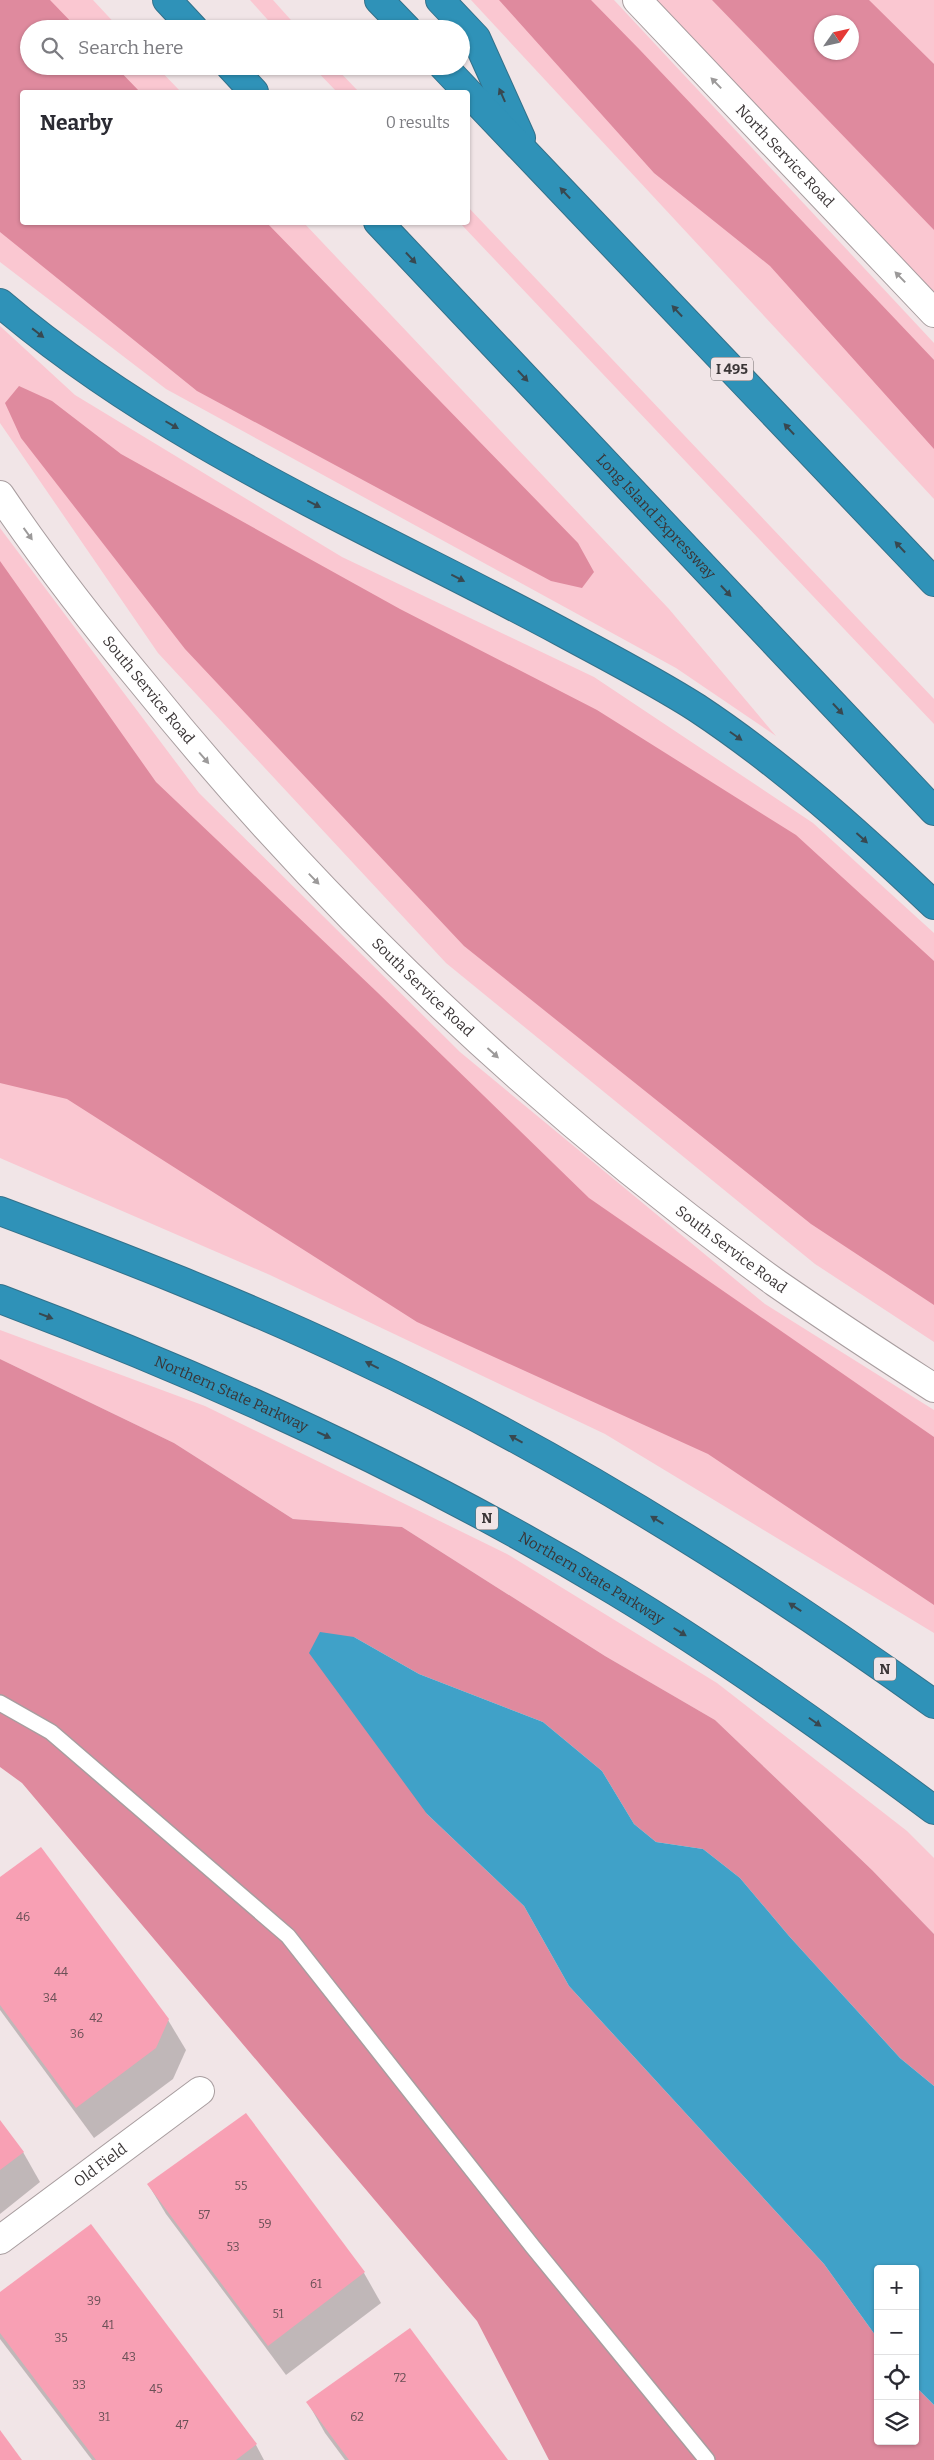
<!DOCTYPE html>
<html lang="en">
<head>
<meta charset="utf-8">
<style>
	:root { --surface:#fff; --page:#f7f7f7; --text:#2b2b33; --muted:#7c7c81; --line:#e1e1e2 }
	body { margin:0; font-family:Bitter,serif; background:var(--page); color:var(--text) }
	.controls { position:absolute; right:15px; bottom:15px; display:grid; overflow:hidden; border-radius:5px; box-shadow:0 1px 4px #0004 }
	.controls button { width:45px; height:45px; display:grid; place-items:center; padding:0; border:0; border-bottom:1px solid var(--line); background:var(--surface); color:var(--text); font:25px sans-serif }
	.compass { position:absolute; left:814px; top:15px; width:45px; height:45px; border-radius:50%; background:var(--surface); box-shadow:0 1px 4px #0004; rotate:56deg }
	.list { margin:0; padding:0; list-style:none }
	h2 { display:flex; justify-content:space-between; align-items:center; height:65px; margin:0; padding:0 20px; font-size:21px }
	h2 small { font-size:16px; font-weight:400; color:var(--muted) }
	.icon { flex:none; width:28px; height:28px; fill:none; stroke:currentColor; stroke-width:2; stroke-linecap:round; stroke-linejoin:round }
	.map { position:relative; flex:none; width:934px; height:2460px; overflow:hidden }
	.search { position:absolute; background:var(--surface); box-shadow:0 1px 4px #0004; left:20px; top:20px; width:450px; height:55px; display:flex; align-items:center; gap:12px; box-sizing:border-box; padding:0 18px; border-radius:28px; color:var(--muted); font-size:19px }
	.panel { position:absolute; background:var(--surface); box-shadow:0 1px 4px #0004; left:20px; top:90px; width:450px; height:135px; border-radius:5px }
	.map>svg:first-child { display:block }
	.green { fill:#fac7d1; fill-rule:evenodd }
	.forest { fill:#df8a9e; fill-rule:evenodd }
	.water { fill:#40a1c8 }
	.shadow { fill:#0003 }
	.building { fill:#f8a0b4 }
	.lines { fill:none; stroke-linecap:round; stroke-linejoin:round }
	.lane-casing { stroke:#a89d9f; stroke-width:18 }
	.street-casing { stroke:#a89d9f; stroke-width:30 }
	.secondary-casing { stroke:#a89d9f; stroke-width:30 }
	.highway-casing { stroke:#33718a; stroke-width:30 }
	.lane { stroke:#fff; stroke-width:15 }
	.street { stroke:#fff; stroke-width:28 }
	.secondary { stroke:#fff; stroke-width:28 }
	.highway { stroke:#2f92b8; stroke-width:28 }
	.oneway { fill:#9c9a9a }
	.oneway2 { fill:#384850 }
	.labels { text-anchor:middle; stroke-width:4.5; stroke-linejoin:round; paint-order:stroke }
	.number-label { font-size:12px; fill:#6a5056 }
	.shield { fill:#f1e5e7; stroke:#716a6b; stroke-width:1 }
	.shield-label { font-size:14px; font-weight:bold; fill:#3a3536 }
	.street-label { font-size:15px; fill:#3a3536; stroke:#f1e5e7 }
</style>
</head>
<body>
<div class="map">
<svg width="934" height="2460" viewBox="0 0 934 2460">
	<rect width="100%" height="100%" fill="#f1e5e7"/>
	<g class="green">
		<polygon points="0,0 93,0 120,29 29,29 29,66 156,66 181,92 22,92 22,222 304,223 669,609 776,736 676,668 166,389 0,262"/>
		<polygon points="250,0 273,0 299,29 276,29"/>
		<polygon points="471,0 614,0 934,343 934,499"/>
		<path d="M 637,0 L 934,0 L 934,313 ZM 822,22 L 852,22 L 852,52 L 822,52 Z"/>
		<polygon points="312,66 334,66 359,92 337,92"/>
		<polygon points="468,207 934,699 934,724 460,223 468,222"/>
		<polygon points="0,326 75,395 342,557 594,677 813,823 934,933 934,1342 815,1264 446,963 158,653 0,423"/>
		<polygon points="0,528 199,793 460,1052 765,1304 934,1410 934,1633 605,1434 270,1275 0,1158"/>
		<polygon points="0,1330 205,1406 507,1554 717,1683 907,1831 934,1858 934,1934 872,1870 715,1720 605,1656 402,1527 293,1519 174,1443 0,1359"/>
	</g>
	<g class="forest">
		<polygon points="0,0 50,0 78,29 29,29 29,66 115,66 140,92 22,92 22,222 267,223 578,543 594,572 582,588 551,581 197,391 0,232"/>
		<polygon points="499,0 591,0 640,50 934,360 934,449 770,266 654,173"/>
		<path d="M 712,0 L 869,0 L 934,64 L 934,230 ZM 852,22 L 852,52 L 822,52 L 822,22 Z"/>
		<polygon points="19,386 52,401 121,454 400,609 597,710 796,835 934,961 934,1305 811,1224 464,946 185,649 21,438 5,403"/>
		<polygon points="0,561 156,782 377,992 589,1198 934,1437 934,1605 708,1454 417,1322 67,1099 0,1083"/>
		<polygon points="0,1359 174,1443 293,1519 402,1527 605,1656 715,1720 872,1870 934,1934 934,2086 900,2058 789,1936 740,1878 703,1849 656,1842 634,1824 602,1771 543,1722 419,1674 354,1637 427,1814 524,1906 569,1986 824,2264 878,2339 878,2441 915,2441 915,2386 934,2405 934,2460 549,2460 477,2321 22,1783 0,1767"/>
	</g>
	<polygon class="water" points="320,1632 354,1637 419,1674 543,1722 602,1771 634,1824 656,1842 703,1849 740,1878 789,1936 900,2058 934,2086 934,2405 915,2386 915,2269 878,2269 878,2339 824,2264 569,1986 524,1906 427,1814 309,1653"/>
	<g class="shadow">
		<polygon points="0,1878 168,2020 186,2050 173,2079 94,2138 0,2010"/>
		<polygon points="0,2122 23,2152 40,2182 0,2214"/>
		<polygon points="148,2184 364,2273 381,2303 286,2375 166,2214"/>
		<polygon points="0,2294 256,2445 264,2460 92,2460 0,2339"/>
		<polygon points="308,2403 506,2460 345,2460 325,2433"/>
	</g>
	<g class="building">
		<polygon points="41,1847 169,2019 156,2048 76,2108 0,2005 0,1877"/>
		<polygon points="246,2113 365,2272 268,2346 147,2184"/>
		<polygon points="0,2120 24,2152 0,2170"/>
		<polygon points="91,2224 257,2444 236,2460 96,2460 0,2333 0,2292"/>
		<polygon points="410,2328 508,2460 349,2460 306,2402"/>
		<polygon points="0,2430 22,2460 0,2460"/>
	</g>
	<g class="lines">
		<defs>
			<polyline id="lane" points="0,1703 51,1732 288,1936 533,2247 707,2460"/>
			<g id="street">
				<path id="s1" d="M 0,2240 L 200,2091"/>
			</g>
			<g id="secondary">
				<path id="s2" d="M 637,0 L 934,313"/>
				<path id="s3" d="M 0,495 C 44,560 92,622 142,682 C 325,909 540,1112 776,1283 C 828,1319 881,1354 934,1388"/>
			</g>
			<g id="highway">
				<polyline points="167,0 194,29"/>
				<polyline points="379,0 407,29"/>
				<polyline points="440,0 476,38 521,138"/>
				<polyline points="230,66 254,92"/>
				<polyline points="443,66 934,582"/>
				<path id="s4" d="M 378,222 L 934,811"/>
				<path d="M 0,303 C 165,444 370,529 560,631 C 606,656 653,680 697,708 C 783,765 859,834 934,905"/>
				<path d="M 0,1211 C 120,1256 239,1302 355,1357 C 559,1452 751,1573 934,1704"/>
				<path id="s5" d="M 0,1299 C 213,1379 420,1473 615,1591 C 726,1658 831,1733 934,1810"/>
			</g>
		</defs>
		<use href="#lane" class="lane-casing"/>
		<use href="#street" class="street-casing"/>
		<use href="#secondary" class="secondary-casing"/>
		<use href="#highway" class="highway-casing"/>
		<use href="#lane" class="lane"/>
		<use href="#street" class="street"/>
		<use href="#secondary" class="secondary"/>
		<use href="#highway" class="highway"/>
	</g>
	<defs><path id="oneway-solid" d="M-6-.8H1V-3.2L6.5 0L1 3.2V.8H-6Z" transform="scale(1.25)"/></defs>
	<g class="oneway">
		<use href="#oneway-solid" transform="translate(716 83) rotate(-134)"/>
		<use href="#oneway-solid" transform="translate(900 277) rotate(-134)"/>
		<use href="#oneway-solid" transform="translate(28 534) rotate(54)"/>
		<use href="#oneway-solid" transform="translate(204 758) rotate(49)"/>
		<use href="#oneway-solid" transform="translate(314 879) rotate(46)"/>
		<use href="#oneway-solid" transform="translate(493 1053) rotate(42)"/>
	</g>
	<g class="oneway2">
		<use href="#oneway-solid" transform="translate(502 95) rotate(-114)"/>
		<use href="#oneway-solid" transform="translate(565 193) rotate(-133)"/>
		<use href="#oneway-solid" transform="translate(411 258) rotate(47)"/>
		<use href="#oneway-solid" transform="translate(677 311) rotate(-133)"/>
		<use href="#oneway-solid" transform="translate(38 333) rotate(38)"/>
		<use href="#oneway-solid" transform="translate(523 376) rotate(47)"/>
		<use href="#oneway-solid" transform="translate(172 425) rotate(30)"/>
		<use href="#oneway-solid" transform="translate(789 429) rotate(-133)"/>
		<use href="#oneway-solid" transform="translate(314 504) rotate(27)"/>
		<use href="#oneway-solid" transform="translate(900 547) rotate(-133)"/>
		<use href="#oneway-solid" transform="translate(458 578) rotate(27)"/>
		<use href="#oneway-solid" transform="translate(726 591) rotate(47)"/>
		<use href="#oneway-solid" transform="translate(838 709) rotate(47)"/>
		<use href="#oneway-solid" transform="translate(736 736) rotate(35)"/>
		<use href="#oneway-solid" transform="translate(862 838) rotate(42)"/>
		<use href="#oneway-solid" transform="translate(46 1316) rotate(21)"/>
		<use href="#oneway-solid" transform="translate(372 1365) rotate(-153)"/>
		<use href="#oneway-solid" transform="translate(324 1435) rotate(25)"/>
		<use href="#oneway-solid" transform="translate(516 1439) rotate(-151)"/>
		<use href="#oneway-solid" transform="translate(657 1520) rotate(-149)"/>
		<use href="#oneway-solid" transform="translate(795 1607) rotate(-147)"/>
		<use href="#oneway-solid" transform="translate(680 1632) rotate(32)"/>
		<use href="#oneway-solid" transform="translate(815 1722) rotate(35)"/>
	</g>
	<g class="labels">
		<g class="number-label">
			<text x="23" y="1921">46</text>
			<text x="61" y="1976">44</text>
			<text x="50" y="2002">34</text>
			<text x="96" y="2022">42</text>
			<text x="77" y="2038">36</text>
			<text x="241" y="2190">55</text>
			<text x="204" y="2219">57</text>
			<text x="265" y="2228">59</text>
			<text x="233" y="2251">53</text>
			<text x="316" y="2288">61</text>
			<text x="94" y="2305">39</text>
			<text x="278" y="2318">51</text>
			<text x="108" y="2329">41</text>
			<text x="61" y="2342">35</text>
			<text x="129" y="2361">43</text>
			<text x="400" y="2382">72</text>
			<text x="79" y="2389">33</text>
			<text x="156" y="2393">45</text>
			<text x="104" y="2421">31</text>
			<text x="357" y="2421">62</text>
			<text x="182" y="2429">47</text>
		</g>
		<g class="shield">
			<rect x="711" y="357.5" width="42" height="23" rx="4"/>
			<rect x="476" y="1506.5" width="22" height="23" rx="4"/>
			<rect x="874" y="1657.5" width="22" height="23" rx="4"/>
		</g>
		<g class="shield-label">
			<text x="732" y="374">I 495</text>
			<text x="487" y="1523">N</text>
			<text x="885" y="1674">N</text>
		</g>
		<g class="street-label">
			<text dy="5" stroke="none"><textPath href="#s2" startOffset="215">North Service Road</textPath></text>
			<text dy="5" stroke="none"><textPath href="#s4" startOffset="405">Long Island Expressway</textPath></text>
			<text dy="5" stroke="none"><textPath href="#s3" startOffset="245">South Service Road</textPath></text>
			<text dy="5" stroke="none"><textPath href="#s3" startOffset="650">South Service Road</textPath></text>
			<text dy="5" stroke="none"><textPath href="#s3" startOffset="1055">South Service Road</textPath></text>
			<text dy="5" stroke="none"><textPath href="#s5" startOffset="250">Northern State Parkway</textPath></text>
			<text dy="5" stroke="none"><textPath href="#s5" startOffset="655">Northern State Parkway</textPath></text>
			<text dy="5" stroke="none"><textPath href="#s1" startOffset="125">Old Field</textPath></text>
		</g>
	</g>
</svg>
<div class="controls">
<button>+</button>
<button>−</button>
<button><svg class="icon" aria-label="locate" viewBox="0 0 24 24"><circle cx="12" cy="12" r="6"/><path d="M12 2v4M12 18v4M2 12h4M18 12h4"/></svg></button>
<button><svg class="icon" aria-label="layers" viewBox="0 0 24 24"><path d="M12 4l9 5-9 5-9-5zM3 14l9 5 9-5"/></svg></button>
</div>
<svg class="compass" viewBox="-18 -18 36 36"><path d="M0-13l5 13h-10z" fill="#e53935"/><path d="M0 13l5-13h-10z" fill="#7c7c81"/></svg>
<div class="search"><svg class="icon" aria-label="search" viewBox="0 0 24 24"><circle cx="10" cy="10" r="6"/><path d="M15 15l6 6"/></svg>Search here</div>
<section class="panel">
<h2>Nearby<small>0 results</small></h2>
<ul class="list">
</ul>
</section>
</div>
</body>
</html>
